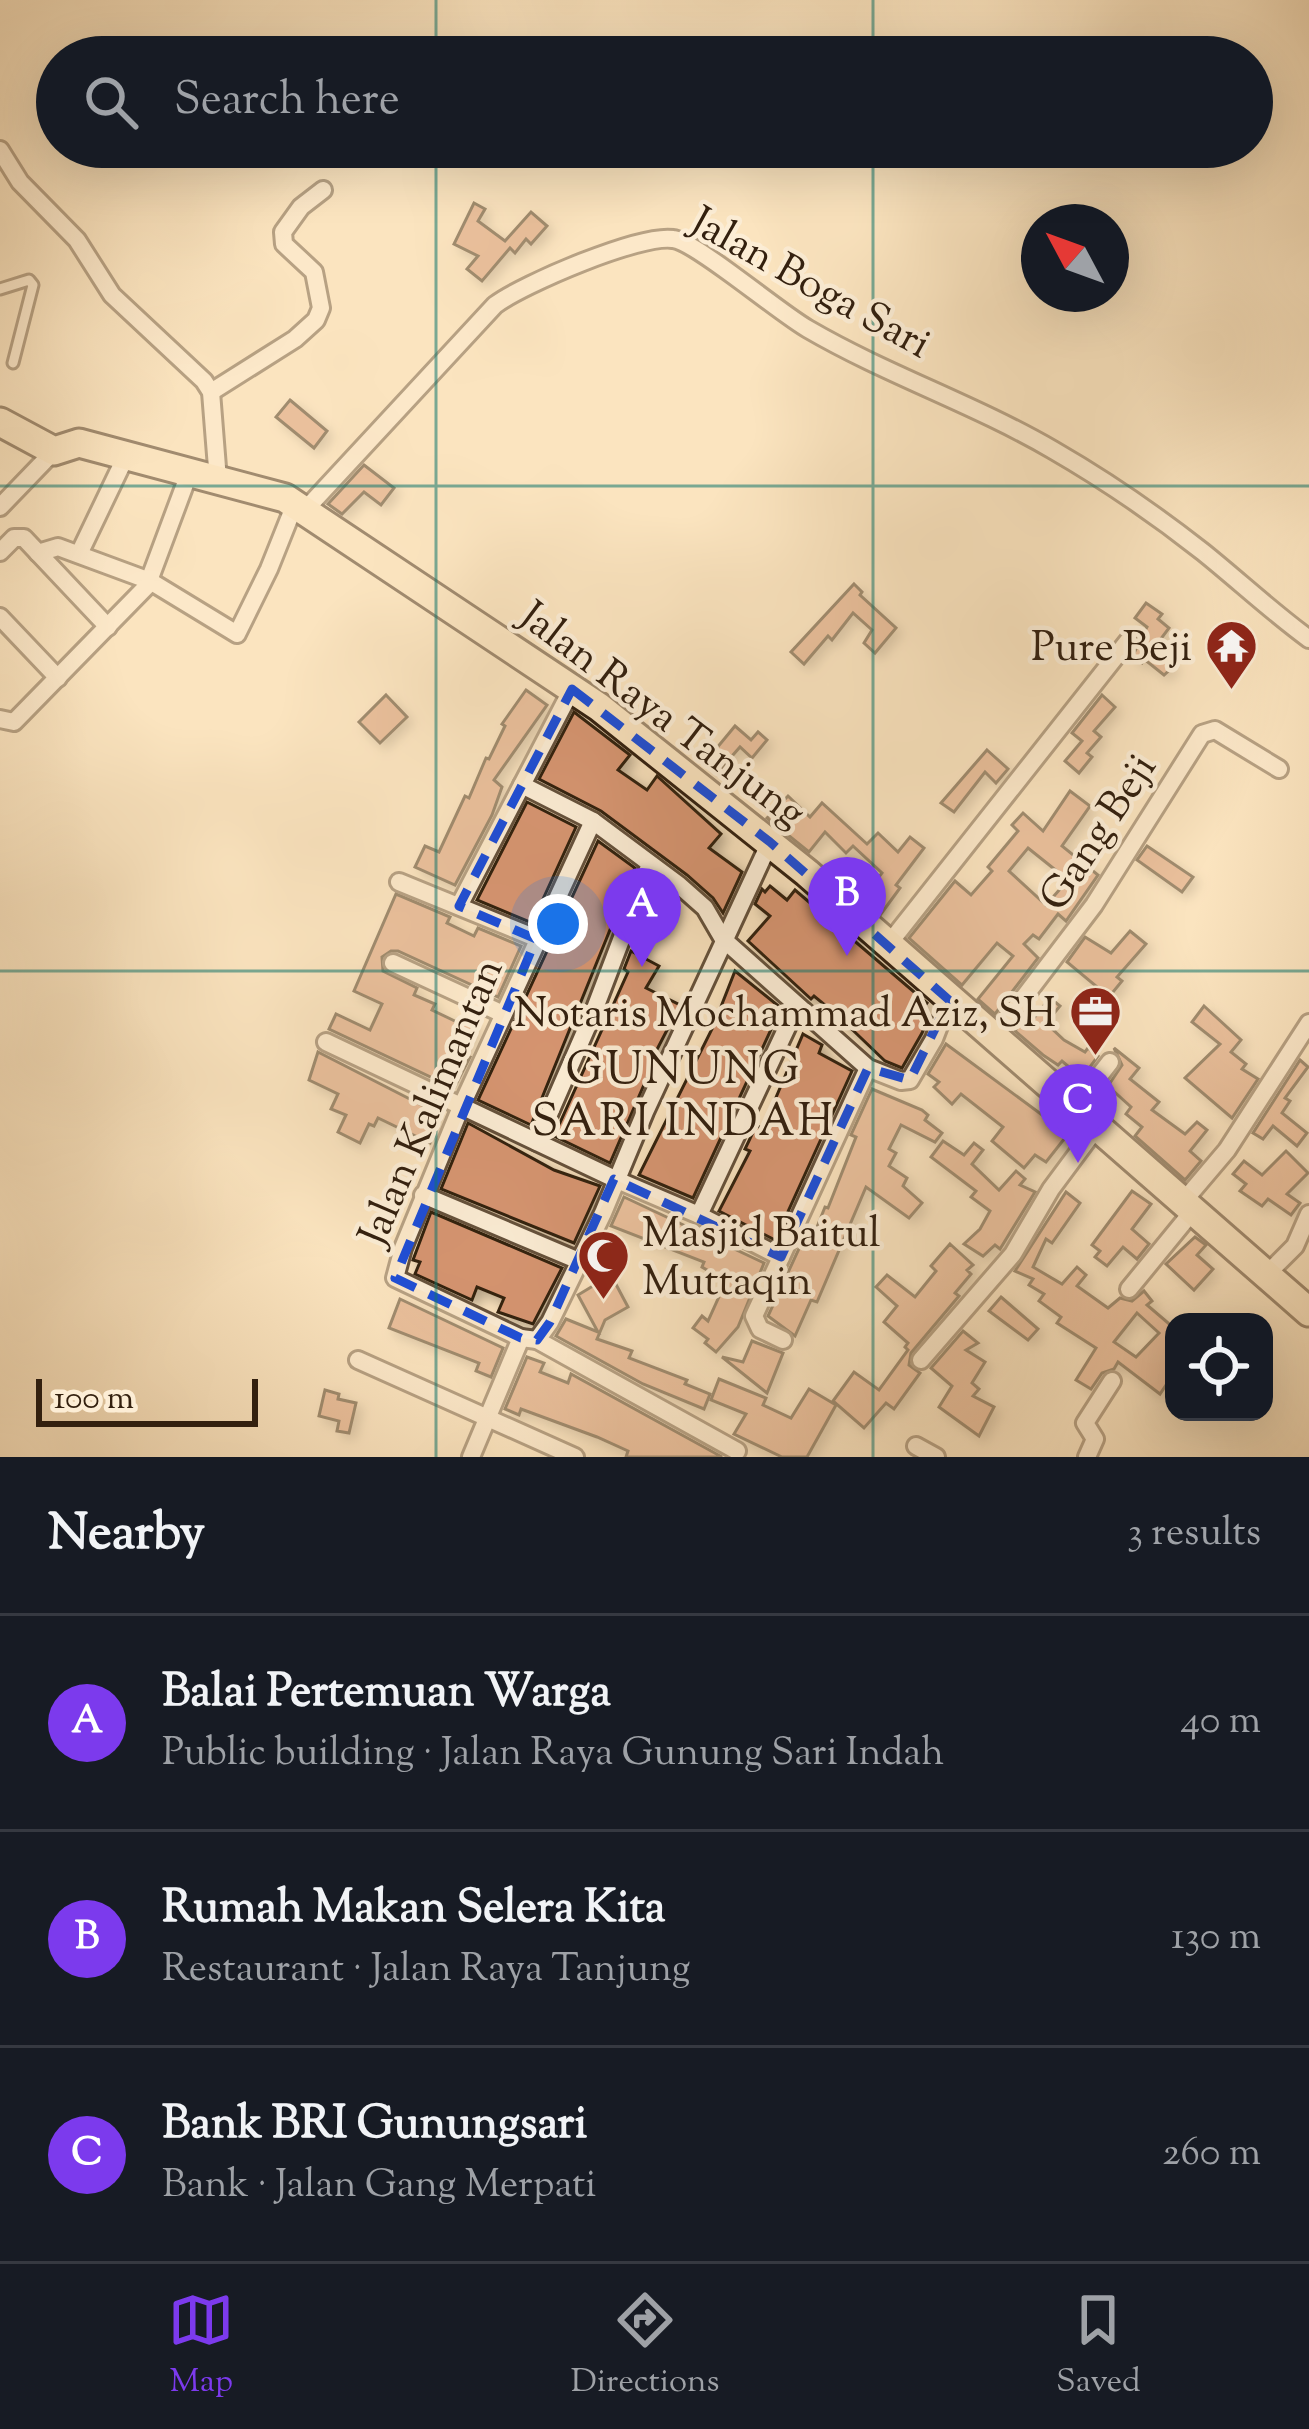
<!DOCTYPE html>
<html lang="en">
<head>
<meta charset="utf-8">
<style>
	:root { --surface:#171b24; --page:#242831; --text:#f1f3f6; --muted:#9ea1a6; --line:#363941; --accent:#7c3aed }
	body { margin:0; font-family:"Sorts Mill Goudy",serif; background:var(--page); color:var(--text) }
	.controls { position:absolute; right:36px; bottom:36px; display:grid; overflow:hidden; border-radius:24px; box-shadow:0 12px 48px #0002 }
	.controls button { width:108px; height:108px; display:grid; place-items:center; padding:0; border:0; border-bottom:3px solid var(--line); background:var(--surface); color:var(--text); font:60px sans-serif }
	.compass { position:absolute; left:1021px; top:204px; width:108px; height:108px; border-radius:50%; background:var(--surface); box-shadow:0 12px 48px #0002; rotate:311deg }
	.scale { position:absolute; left:36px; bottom:30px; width:222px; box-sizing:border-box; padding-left:12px; border:6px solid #33200f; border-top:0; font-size:33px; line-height:42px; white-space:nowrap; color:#33200f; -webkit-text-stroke:9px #fcedd5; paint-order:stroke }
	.you { position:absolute; left:558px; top:924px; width:42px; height:42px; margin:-30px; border:9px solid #fff; border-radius:50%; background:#1a73e8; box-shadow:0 0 0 18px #1a73e833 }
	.badge { display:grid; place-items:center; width:78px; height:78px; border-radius:50%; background:var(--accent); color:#fff; font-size:39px; font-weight:700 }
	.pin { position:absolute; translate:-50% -99px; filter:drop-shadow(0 3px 6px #0008) }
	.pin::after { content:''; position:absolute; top:63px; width:42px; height:36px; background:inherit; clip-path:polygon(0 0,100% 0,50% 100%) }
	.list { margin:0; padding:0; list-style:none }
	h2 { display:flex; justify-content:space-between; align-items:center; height:156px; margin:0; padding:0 48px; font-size:51px }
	h2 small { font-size:39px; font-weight:400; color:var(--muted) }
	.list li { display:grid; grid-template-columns:78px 1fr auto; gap:36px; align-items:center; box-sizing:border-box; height:216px; padding:0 48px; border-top:3px solid var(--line) }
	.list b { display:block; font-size:45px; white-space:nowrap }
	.list p { margin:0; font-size:39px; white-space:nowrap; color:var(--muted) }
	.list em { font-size:39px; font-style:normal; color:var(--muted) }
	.icon { flex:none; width:66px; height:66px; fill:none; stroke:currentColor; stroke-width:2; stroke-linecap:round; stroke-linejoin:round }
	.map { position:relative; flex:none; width:1309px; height:1457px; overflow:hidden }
	.search { position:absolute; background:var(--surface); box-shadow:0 12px 48px #0002; left:36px; right:36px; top:36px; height:132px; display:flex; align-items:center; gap:30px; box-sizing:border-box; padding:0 42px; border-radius:66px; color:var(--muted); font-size:45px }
	.sheet { height:804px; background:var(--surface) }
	nav { display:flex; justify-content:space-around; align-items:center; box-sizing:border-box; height:168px; border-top:3px solid var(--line); background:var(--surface); font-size:33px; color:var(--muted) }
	nav a { display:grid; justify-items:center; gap:6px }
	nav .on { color:var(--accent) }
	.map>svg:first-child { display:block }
	.building { fill:#d69571; stroke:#33200f; stroke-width:3; fill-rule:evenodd; filter:url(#shadow) }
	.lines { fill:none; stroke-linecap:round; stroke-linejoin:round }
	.service-casing { stroke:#65513b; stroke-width:15 }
	.minor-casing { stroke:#65513b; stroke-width:22 }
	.primary-casing { stroke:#33200f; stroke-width:33 }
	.service { stroke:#fcedd5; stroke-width:9 }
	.minor { stroke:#fcedd5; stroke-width:16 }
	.primary { stroke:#fbe4bf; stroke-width:27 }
	.marked { fill:none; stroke:#1d4ed8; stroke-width:9; stroke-dasharray:24 15; stroke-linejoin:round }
	.grid { fill:none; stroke:#0f766e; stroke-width:3; stroke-opacity:0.55 }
	.labels { text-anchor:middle; stroke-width:9; stroke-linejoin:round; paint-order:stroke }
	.street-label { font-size:42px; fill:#33200f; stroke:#fcedd5 }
	.poi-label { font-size:42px; fill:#33200f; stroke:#fcedd5; text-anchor:end }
	.neighbourhood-label { font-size:45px; letter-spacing:3px; fill:#33200f; stroke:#fcedd5 }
</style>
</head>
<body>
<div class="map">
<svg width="1309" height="1457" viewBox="0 0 1309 1457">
	<defs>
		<filter id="shadow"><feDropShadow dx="5.5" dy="5.5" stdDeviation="6" flood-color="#0004"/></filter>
	</defs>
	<rect width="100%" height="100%" fill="#fbe4bf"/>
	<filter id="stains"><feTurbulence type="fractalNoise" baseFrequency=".00167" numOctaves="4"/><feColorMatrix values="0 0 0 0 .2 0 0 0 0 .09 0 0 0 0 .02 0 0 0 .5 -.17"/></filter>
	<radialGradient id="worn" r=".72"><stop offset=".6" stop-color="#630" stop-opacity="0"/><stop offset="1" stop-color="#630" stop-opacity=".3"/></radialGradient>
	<g class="building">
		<polygon points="474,203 485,209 478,221 505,241 531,212 547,226 531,244 526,239 515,253 510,248 482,281 467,269 478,256 454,244"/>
		<polygon points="290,400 327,431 314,448 276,417"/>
		<polygon points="364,465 394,488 381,505 364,492 342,514 328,504"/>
		<polygon points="854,584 862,592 860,595 896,628 875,653 864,643 872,630 853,613 832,640 828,636 804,664 791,652"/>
		<polygon points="1146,603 1162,614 1158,619 1169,628 1154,648 1174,666 1164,675 1144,659 1142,663 1132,657 1147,627 1135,618"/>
		<polygon points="526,690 547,705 494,780 502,787 492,815 455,885 415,867 425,846 439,852 465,796 469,798 486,758 489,759 505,726 502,724"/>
		<polygon points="386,695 407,717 380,743 359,722"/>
		<polygon points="1102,695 1115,707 1094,731 1101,737 1087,753 1092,757 1079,773 1065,761 1082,741 1072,733"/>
		<polygon points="574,712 630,755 618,770 647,790 657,776 721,834 709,848 742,872 723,913 713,898 687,875 601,811 539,779"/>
		<polygon points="735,726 751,740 758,732 767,740 752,758 740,747 718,772 706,761"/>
		<polygon points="987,750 1008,769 996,783 985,772 954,812 941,803"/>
		<path d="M 1070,791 L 1090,806 L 1062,846 L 1098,875 L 1066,921 L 1058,914 L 1039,939 L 1033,935 L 1024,944 L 1038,958 L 995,1014 L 978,999 L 1013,956 L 997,943 L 962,985 L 909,938 L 955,881 L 971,895 L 992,871 L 988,867 L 1018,831 L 1012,825 L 1023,813 L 1043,831 ZM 1028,848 L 1068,880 L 1046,905 L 1009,871 Z"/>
		<polygon points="788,796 810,817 822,803 867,844 878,833 898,852 910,837 924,848 896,885 900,888 881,914 863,898 882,873 853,846 846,853 825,832 809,852 767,818"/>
		<polygon points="527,802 576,827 532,923 477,900"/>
		<polygon points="598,841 635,868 531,1125 478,1100"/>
		<polygon points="1147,846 1193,877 1182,892 1137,860"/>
		<polygon points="770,886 787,900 795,890 927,1003 920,1012 928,1019 922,1033 902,1068 885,1061 836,1014 814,996 811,999 748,941 770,916 755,904 762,889 765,892"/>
		<polygon points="396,894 450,917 447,923 474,936 478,928 521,946 498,997 398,951 391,951 382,957 383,971 417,988 414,995 435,1004 432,1010 459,1023 461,1018 477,1026 464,1055 470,1057 454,1088 329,1029 336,1014 370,1030 382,1004 354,991"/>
		<polygon points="1130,931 1146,944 1117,977 1122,981 1109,997 1067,962 1085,937 1111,953"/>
		<polygon points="631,951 659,966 646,988 680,1005 650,1063 653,1064 610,1163 554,1136 628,972 624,969"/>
		<polygon points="735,971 781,1008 693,1198 639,1175 713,1027"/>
		<polygon points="1050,998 1060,1006 1046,1023 1064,1040 1085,1052 1088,1048 1098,1056 1082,1078 1062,1061 1058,1065 1043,1055 1015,1031 1027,1014 1033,1019"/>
		<polygon points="1204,1006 1241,1040 1231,1052 1246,1064 1242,1069 1258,1079 1232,1118 1185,1078 1220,1044 1192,1022"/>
		<polygon points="803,1034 822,1045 819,1053 852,1071 775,1240 719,1211 750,1151 745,1149 756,1126 763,1128"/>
		<polygon points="946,1044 1053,1123 1056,1118 1072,1129 1046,1162 1035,1155 1024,1168 992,1141 1003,1127 961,1094 952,1104 934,1087 939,1082 928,1074"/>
		<polygon points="1114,1048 1139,1068 1130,1079 1159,1102 1152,1110 1185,1134 1197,1122 1207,1130 1190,1151 1201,1161 1185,1180 1135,1136 1142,1127 1126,1114 1131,1107 1108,1086 1122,1065"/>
		<polygon points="318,1052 439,1114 430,1143 378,1118 374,1126 369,1124 360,1143 338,1132 346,1115 331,1109 338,1094 309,1080"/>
		<polygon points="1300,1060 1308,1067 1285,1098 1290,1101 1282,1113 1307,1133 1297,1146 1273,1126 1263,1139 1253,1133"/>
		<polygon points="872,1089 922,1110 928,1115 925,1120 942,1133 935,1142 901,1125 889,1149 896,1153 889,1166 907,1178 903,1186 922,1203 909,1218 866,1187 817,1302 811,1300 795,1336 768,1316 808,1229 815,1232 825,1207 828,1208 856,1137 851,1135"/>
		<polygon points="468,1123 554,1170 600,1186 574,1243 441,1189"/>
		<polygon points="943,1141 964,1155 974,1143 983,1150 972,1164 999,1190 1016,1171 1025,1179 1020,1185 1035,1192 1000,1249 995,1245 983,1256 964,1244 980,1229 990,1211 971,1197 976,1191 931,1157"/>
		<polygon points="1286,1151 1308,1173 1287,1194 1300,1203 1291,1215 1268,1199 1262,1206 1240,1191 1246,1184 1233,1174 1244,1161 1262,1175"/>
		<polygon points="1132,1191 1151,1204 1132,1229 1149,1244 1137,1259 1123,1247 1107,1266 1095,1257 1100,1251 1092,1245"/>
		<path d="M 1066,1192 L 1080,1203 L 1052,1243 L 1046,1239 L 1033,1267 L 1062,1284 L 1077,1267 L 1086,1275 L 1077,1286 L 1108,1308 L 1120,1298 L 1132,1301 L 1144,1291 L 1152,1301 L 1147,1305 L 1174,1328 L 1174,1373 L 1160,1394 L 1118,1362 L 1114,1369 L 1102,1373 L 1091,1389 L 1076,1380 L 1096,1348 L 1057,1323 L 1061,1317 L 1039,1301 L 1044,1294 L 1029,1285 L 1033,1279 L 1015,1271 ZM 1137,1313 L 1159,1333 L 1136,1357 L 1114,1342 Z"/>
		<polygon points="624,1197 764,1263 738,1327 716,1352 705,1343 708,1339 693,1328 702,1316 708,1321 726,1281 702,1267 704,1262 611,1226"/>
		<polygon points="431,1212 562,1268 533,1324 498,1312 504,1298 477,1287 472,1300 415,1274 420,1262 413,1260"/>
		<polygon points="1195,1237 1206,1245 1197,1255 1213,1269 1194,1290 1166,1264"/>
		<polygon points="950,1244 973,1265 967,1270 971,1274 955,1293 959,1296 911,1353 909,1365 920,1373 894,1409 886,1403 864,1428 833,1401 854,1372 879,1390 908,1350 905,1347 908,1343 884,1322 897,1306 876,1287 887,1275 915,1297 936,1271 931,1266"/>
		<polygon points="611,1275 628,1307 605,1320 597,1339 632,1351 629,1358 687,1380 685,1384 710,1394 704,1409 643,1384 556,1336 566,1319 598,1332 578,1295"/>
		<polygon points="1001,1297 1038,1329 1028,1340 989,1311"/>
		<polygon points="400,1299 503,1348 491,1377 476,1371 479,1363 389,1328"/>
		<polygon points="963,1331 978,1343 966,1350 985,1362 972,1383 979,1389 973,1396 994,1407 979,1436 939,1407 952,1386 931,1368"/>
		<polygon points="752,1341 783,1353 767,1393 722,1357 743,1362"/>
		<polygon points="527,1357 544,1363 540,1372 568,1383 571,1374 722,1457 626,1457 628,1451 597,1437 521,1409 519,1415 505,1409"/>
		<polygon points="719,1379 766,1398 763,1405 791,1418 809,1389 836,1405 807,1457 782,1457 734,1434 746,1414 711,1400"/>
		<polygon points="325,1390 339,1394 338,1399 356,1403 349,1433 337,1431 339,1421 319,1416"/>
	</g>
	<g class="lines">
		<defs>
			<polyline id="service" points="0,289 29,280 33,285 13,363"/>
			<g id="minor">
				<polyline points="0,150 20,182 77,240 112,295 204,381 211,392 218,480"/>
				<polyline points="211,392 295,339 316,320 321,308 314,272 284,244 283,232 301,207 323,190"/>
				<polyline points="0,507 54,451"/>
				<path d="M 306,509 L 495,305 C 523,284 640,234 673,239 C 695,241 778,312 808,329 C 887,375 974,404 1053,450 C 1105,480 1156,515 1203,552 C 1239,581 1272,612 1309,639"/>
				<polyline points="0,552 14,538 24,538 108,627"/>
				<polyline points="38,553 58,547 150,581 237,634 269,569 295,504"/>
				<polyline points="79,554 126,456"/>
				<polyline points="0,617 58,678"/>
				<polyline points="0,719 14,722 147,586 190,471"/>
				<polyline points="522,785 593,821 679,885 705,908 723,939 868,1068 901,1081 910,1080 934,1039 949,1000"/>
				<polyline points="593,821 461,1107 403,1248 395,1278 521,1338 537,1340 737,1451"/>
				<polyline points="399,882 536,938"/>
				<polyline points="459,906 572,689"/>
				<polyline points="887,946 1128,641"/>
				<polyline points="393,963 503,1014"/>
				<polyline points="993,1038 1094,905 1202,734 1215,730 1279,769"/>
				<polyline points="326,1042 617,1180 699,1215 781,1257"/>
				<polyline points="1074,1108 1110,1062"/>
				<polyline points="537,1142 594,1011 650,864"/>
				<polyline points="423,1195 579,1261"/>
				<polyline points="1182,1203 1227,1150 1309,1023"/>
				<polyline points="699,1215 797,1006"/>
				<polyline points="1266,1275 1295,1246 1309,1214"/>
				<polyline points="1129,1289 1192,1212"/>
				<polyline points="537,1340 550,1322 603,1213 645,1112 770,842"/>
				<polyline points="783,1340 760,1329 754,1316 868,1068"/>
				<polyline points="358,1360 575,1457"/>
				<polyline points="921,1360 1013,1254 1051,1189 1097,1127"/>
				<polyline points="916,1446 936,1457"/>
				<polyline points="471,1457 521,1338"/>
				<polyline points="1087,1457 1095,1439 1085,1423 1112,1381"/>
			</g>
			<polyline id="primary" points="0,422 54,451 79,443 285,498 599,707 807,873 1309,1312"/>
		</defs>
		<use href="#service" class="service-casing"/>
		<use href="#minor" class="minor-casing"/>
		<use href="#primary" class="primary-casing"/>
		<use href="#service" class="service"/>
		<use href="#minor" class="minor"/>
		<use href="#primary" class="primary"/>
	</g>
	<path d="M0 0H1309V1457H0ZM 572,689 L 770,842 L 949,1000 L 910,1080 L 868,1068 L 781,1257 L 614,1179 L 550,1322 L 537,1340 L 521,1338 L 395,1278 L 536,939 L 459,906 Z" fill="#fbe4bf" fill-opacity=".55" fill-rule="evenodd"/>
	<path class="marked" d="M 572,689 L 770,842 L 949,1000 L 910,1080 L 868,1068 L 781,1257 L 614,1179 L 550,1322 L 537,1340 L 521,1338 L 395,1278 L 536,939 L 459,906 Z"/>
	<path class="grid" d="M 436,0 L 436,57M 873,0 L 873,57M 436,147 L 436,1457M 873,147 L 873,1457M 0,486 L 1309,486M 0,971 L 1309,971"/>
	<defs>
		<symbol id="temple-pin" viewBox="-11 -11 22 30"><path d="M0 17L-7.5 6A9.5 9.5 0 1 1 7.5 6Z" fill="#8f2418" stroke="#fcedd5"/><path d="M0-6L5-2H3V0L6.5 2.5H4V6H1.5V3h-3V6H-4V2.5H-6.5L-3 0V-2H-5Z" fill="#fff"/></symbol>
		<symbol id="office-pin" viewBox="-11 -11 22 30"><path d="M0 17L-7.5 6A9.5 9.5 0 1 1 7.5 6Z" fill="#8f2418" stroke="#fcedd5"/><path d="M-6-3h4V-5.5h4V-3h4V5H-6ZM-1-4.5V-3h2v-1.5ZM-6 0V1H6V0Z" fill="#fff"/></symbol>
		<symbol id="mosque-pin" viewBox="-11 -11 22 30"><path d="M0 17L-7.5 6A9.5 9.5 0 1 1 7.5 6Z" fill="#8f2418" stroke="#fcedd5"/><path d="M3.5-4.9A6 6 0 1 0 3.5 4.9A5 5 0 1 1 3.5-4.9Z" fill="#fff"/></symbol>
	</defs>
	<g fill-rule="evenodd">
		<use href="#temple-pin" x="1202" y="616" width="59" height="81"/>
		<use href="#office-pin" x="1066" y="982" width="59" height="81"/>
		<use href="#mosque-pin" x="574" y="1226" width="59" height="81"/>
	</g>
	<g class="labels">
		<g class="street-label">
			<text transform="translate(812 281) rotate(29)" y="15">Jalan Boga Sari</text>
			<text transform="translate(664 713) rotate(37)" y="15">Jalan Raya Tanjung</text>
			<text transform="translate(1096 831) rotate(-57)" y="15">Gang Beji</text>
			<text transform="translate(429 1101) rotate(-67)" y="15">Jalan Kalimantan</text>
		</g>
		<g class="poi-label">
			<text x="1192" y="660">Pure Beji</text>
			<text x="1056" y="1026">Notaris Mochammad Aziz, SH</text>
			<text x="642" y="1246" text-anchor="start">Masjid Baitul<tspan x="642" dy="48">Muttaqin</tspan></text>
		</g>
		<g class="neighbourhood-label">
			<text x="684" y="1083">GUNUNG<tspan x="684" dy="52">SARI INDAH</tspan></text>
		</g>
	</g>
	<rect width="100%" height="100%" filter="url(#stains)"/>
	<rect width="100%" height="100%" fill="url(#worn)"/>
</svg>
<div class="controls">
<button><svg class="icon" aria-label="locate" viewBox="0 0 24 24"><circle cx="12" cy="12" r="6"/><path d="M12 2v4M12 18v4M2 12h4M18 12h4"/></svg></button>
</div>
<svg class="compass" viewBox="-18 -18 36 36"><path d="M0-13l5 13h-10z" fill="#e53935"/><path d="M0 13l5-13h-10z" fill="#9ea1a6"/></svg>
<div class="scale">100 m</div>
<div class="you"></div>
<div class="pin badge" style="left:642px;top:967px">A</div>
<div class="pin badge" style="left:847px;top:956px">B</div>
<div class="pin badge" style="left:1078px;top:1163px">C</div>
<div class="search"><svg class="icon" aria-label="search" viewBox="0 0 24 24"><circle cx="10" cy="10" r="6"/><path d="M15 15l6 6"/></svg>Search here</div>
</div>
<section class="sheet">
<h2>Nearby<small>3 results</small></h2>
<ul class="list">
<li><span class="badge">A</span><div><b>Balai Pertemuan Warga</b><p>Public building · Jalan Raya Gunung Sari Indah</p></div><em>40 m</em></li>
<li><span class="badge">B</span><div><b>Rumah Makan Selera Kita</b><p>Restaurant · Jalan Raya Tanjung</p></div><em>130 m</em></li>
<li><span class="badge">C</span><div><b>Bank BRI Gunungsari</b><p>Bank · Jalan Gang Merpati</p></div><em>260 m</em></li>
</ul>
</section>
<nav>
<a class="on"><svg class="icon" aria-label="map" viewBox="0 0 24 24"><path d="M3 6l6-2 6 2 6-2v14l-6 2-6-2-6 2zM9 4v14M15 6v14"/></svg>Map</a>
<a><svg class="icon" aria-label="directions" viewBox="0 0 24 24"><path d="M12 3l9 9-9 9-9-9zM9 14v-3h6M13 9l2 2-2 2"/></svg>Directions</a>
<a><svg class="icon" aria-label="saved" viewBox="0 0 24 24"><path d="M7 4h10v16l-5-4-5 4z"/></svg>Saved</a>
</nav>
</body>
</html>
